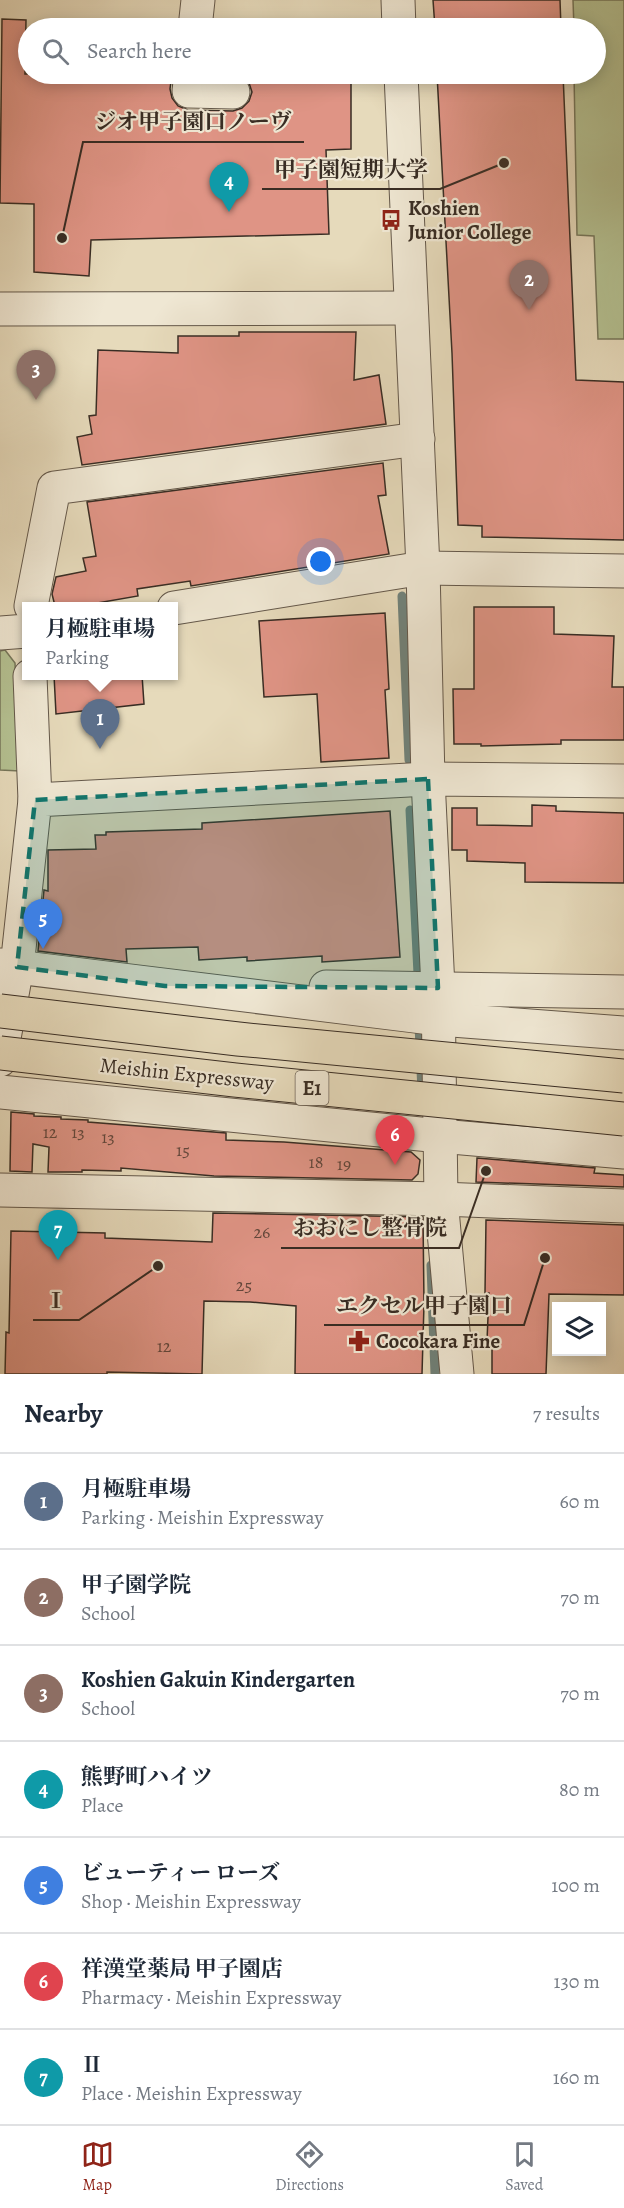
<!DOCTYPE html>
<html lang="en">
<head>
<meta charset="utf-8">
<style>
	:root { --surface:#fff; --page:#f6f6f7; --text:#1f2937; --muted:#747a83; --line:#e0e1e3; --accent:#8f2418 }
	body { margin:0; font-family:Alegreya,"Noto Serif JP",serif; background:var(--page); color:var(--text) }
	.controls { position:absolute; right:18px; bottom:18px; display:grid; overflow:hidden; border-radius:0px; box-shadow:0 3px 15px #0003 }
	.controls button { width:54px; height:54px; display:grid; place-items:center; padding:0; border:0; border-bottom:2px solid var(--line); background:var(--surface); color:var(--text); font:30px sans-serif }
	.you { position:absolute; left:321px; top:562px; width:21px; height:21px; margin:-15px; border:4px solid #fff; border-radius:50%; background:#1a73e8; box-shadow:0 0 0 9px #1a73e833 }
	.badge { display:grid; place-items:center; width:39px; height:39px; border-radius:50%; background:var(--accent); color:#fff; font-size:20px; font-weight:700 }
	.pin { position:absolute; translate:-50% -50px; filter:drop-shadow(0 2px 3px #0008) }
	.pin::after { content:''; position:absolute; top:32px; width:21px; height:18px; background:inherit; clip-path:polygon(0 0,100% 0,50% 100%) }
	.popup { position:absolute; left:22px; top:602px; width:156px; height:78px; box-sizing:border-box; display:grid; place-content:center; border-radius:0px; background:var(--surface); filter:drop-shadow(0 2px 4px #0005); font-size:20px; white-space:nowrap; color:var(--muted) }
	.popup b { font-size:22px; color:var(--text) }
	.popup::after { content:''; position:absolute; left:50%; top:100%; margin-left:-12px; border:12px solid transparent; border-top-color:var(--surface) }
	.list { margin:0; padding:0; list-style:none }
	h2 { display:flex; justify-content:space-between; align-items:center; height:78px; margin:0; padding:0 24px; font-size:26px }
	h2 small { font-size:20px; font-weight:400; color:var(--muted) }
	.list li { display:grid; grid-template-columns:39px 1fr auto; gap:18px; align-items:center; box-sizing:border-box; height:96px; padding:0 24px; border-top:2px solid var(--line) }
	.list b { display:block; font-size:22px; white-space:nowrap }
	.list p { margin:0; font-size:20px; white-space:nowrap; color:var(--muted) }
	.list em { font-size:20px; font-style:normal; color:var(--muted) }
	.icon { flex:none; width:33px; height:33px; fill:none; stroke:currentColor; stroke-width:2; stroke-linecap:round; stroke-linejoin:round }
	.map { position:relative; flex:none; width:624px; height:1374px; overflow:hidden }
	.search { position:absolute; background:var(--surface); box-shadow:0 3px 15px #0003; left:18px; right:18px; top:18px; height:66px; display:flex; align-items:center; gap:15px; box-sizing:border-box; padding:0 21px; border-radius:33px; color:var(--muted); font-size:22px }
	.sheet { height:750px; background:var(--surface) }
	nav { display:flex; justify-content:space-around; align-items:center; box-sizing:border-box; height:84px; border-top:2px solid var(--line); background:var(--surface); font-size:16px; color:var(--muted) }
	nav a { display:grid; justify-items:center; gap:3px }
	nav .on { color:var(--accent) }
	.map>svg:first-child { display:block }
	.green { fill:#b4c091; stroke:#76765a; stroke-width:1.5 }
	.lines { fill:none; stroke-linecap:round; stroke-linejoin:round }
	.stream { stroke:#71827a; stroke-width:9 }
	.building { fill:#df9485; stroke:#392d24; stroke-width:1.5 }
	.minor-casing { stroke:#64584a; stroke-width:35 }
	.minor { stroke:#efe7d3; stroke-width:33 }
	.highway-bridge-casing { stroke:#392d24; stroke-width:35; stroke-linecap:butt }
	.highway-bridge { stroke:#e6dabb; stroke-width:33 }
	.marked { fill:#0f766e; fill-opacity:0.2; stroke:#0f766e; stroke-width:4.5; stroke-dasharray:12 8; stroke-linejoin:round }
	.labels { text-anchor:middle; stroke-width:4.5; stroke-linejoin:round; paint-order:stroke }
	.number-label { font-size:18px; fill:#62473c }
	.shield { fill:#efe7d3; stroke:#706558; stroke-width:1.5 }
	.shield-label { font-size:20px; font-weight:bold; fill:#392d24 }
	.poi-label { font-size:21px; font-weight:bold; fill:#392d24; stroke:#efe7d3; text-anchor:start }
	.street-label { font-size:21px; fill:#392d24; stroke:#efe7d3 }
	.leader { fill:none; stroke:#392d24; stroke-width:2 }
	.callout-dot { fill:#392d24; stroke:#efe7d3; stroke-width:2 }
	.callout-label { font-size:22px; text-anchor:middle; font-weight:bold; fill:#392d24; stroke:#efe7d3; stroke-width:4.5; stroke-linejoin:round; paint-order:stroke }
</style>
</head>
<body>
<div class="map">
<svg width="624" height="1374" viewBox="0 0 624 1374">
	<rect width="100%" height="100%" fill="#e6dabb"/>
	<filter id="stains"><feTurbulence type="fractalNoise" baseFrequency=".00333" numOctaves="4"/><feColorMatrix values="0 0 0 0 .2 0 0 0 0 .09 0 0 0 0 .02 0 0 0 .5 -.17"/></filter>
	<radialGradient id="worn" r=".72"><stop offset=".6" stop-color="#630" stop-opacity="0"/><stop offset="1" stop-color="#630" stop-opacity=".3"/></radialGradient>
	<g class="green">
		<polygon points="573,0 624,0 624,339 598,339 594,236 577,235 574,74 596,74 596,28 574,28"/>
		<polygon points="5,650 15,663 20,771 0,770 0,651"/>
	</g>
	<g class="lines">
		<g class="stream">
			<polyline points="402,596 409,760"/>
			<polyline points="410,810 418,974"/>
			<polyline points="419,1025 422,1092"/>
			<polyline points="431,1265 435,1374"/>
		</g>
	</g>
	<g class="building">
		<polygon points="433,0 560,0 561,28 435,28"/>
		<polygon points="2,19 26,20 25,74 172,74 170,89 172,98 178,106 188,110 233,111 242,108 249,101 252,92 249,83 242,76 235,74 351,74 351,149 326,150 329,234 91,240 89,276 34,272 34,204 0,203"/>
		<polygon points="143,20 177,24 177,28 142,28"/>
		<polygon points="362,20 362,28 322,28 322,23"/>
		<polygon points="437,74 563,74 576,380 624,382 624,540 482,537 482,526 458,525 452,353"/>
		<polygon points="239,332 356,332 354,380 379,375 386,424 82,465 77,437 92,434 89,416 96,415 98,350 178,353 178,336 239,336"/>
		<polygon points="383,463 386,495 378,496 389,554 191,586 190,581 137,589 138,596 80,606 55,606 52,594 56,577 86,571 83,558 96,556 87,502"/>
		<polygon points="474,607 554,607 554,634 614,636 612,687 624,687 624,740 561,740 561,744 481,746 481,744 454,744 453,689 474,689"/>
		<polygon points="385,613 389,689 385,690 389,758 321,762 317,694 264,697 259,621"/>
		<polygon points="54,675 142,675 144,704 56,714"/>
		<polygon points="532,805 556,806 556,811 624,813 624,883 525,882 525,863 467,861 467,850 452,850 452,808 477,808 477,825 532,826"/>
		<polygon points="390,811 400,957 322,962 322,956 247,961 247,957 199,960 198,947 126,949 127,962 38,951 44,890 48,891 48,850 96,849 95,835 106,835 106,832 202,829 202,823"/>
		<polygon points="11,1112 34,1114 34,1116 61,1117 61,1119 88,1120 88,1122 226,1133 226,1140 284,1142 411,1152 420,1160 418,1174 412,1180 214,1176 121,1168 121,1171 82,1170 82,1172 48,1172 49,1147 33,1144 32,1172 10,1171"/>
		<polygon points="477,1158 595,1168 594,1173 624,1175 624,1187 476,1182"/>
		<polygon points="213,1213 423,1217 424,1304 422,1374 295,1374 296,1306 250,1302 204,1301 202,1374 107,1372 107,1374 5,1374 6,1332 9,1333 11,1231 105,1233 105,1238 212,1242"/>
		<polygon points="486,1220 624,1225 624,1295 549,1294 546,1374 492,1374 492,1341 487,1341 489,1293 485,1293"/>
	</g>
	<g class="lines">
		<defs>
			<g id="minor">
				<polyline points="398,0 399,28"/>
				<polyline points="195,28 198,0"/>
				<polyline points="191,74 189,91 233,92"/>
				<polyline points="401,74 423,568 428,779 438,988 441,1199 457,1374"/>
				<polyline points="0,309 411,308"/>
				<polyline points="31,606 54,488 418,439"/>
				<polyline points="174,608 423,568 624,571"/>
				<polyline points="0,633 27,631"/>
				<polyline points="30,676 35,800"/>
				<polyline points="0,965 439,1019 624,1033"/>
				<polyline points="326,987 624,992"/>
				<polyline points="0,1060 17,967 35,800 428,779 624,781"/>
				<polyline points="0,1092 440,1136 624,1152"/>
				<polyline points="0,1190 441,1199 624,1206"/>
			</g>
		</defs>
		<use href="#minor" class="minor-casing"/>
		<use href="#minor" class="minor"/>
		<defs>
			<g id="highway-bridge">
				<polyline points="0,1011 238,1039 624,1076"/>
				<polyline points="0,1053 235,1080 624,1119"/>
			</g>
		</defs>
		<use href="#highway-bridge" class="highway-bridge-casing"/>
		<use href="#highway-bridge" class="highway-bridge"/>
	</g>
	<path class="marked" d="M 428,779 L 438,988 L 165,986 L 17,967 L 35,800 Z"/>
	<defs>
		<symbol id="bus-bare" viewBox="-9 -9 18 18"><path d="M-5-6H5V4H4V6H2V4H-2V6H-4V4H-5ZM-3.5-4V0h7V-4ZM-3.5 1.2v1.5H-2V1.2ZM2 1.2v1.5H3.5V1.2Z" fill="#8f2418" stroke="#efe7d3" stroke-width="2.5" paint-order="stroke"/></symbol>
		<symbol id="pharmacy-bare" viewBox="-9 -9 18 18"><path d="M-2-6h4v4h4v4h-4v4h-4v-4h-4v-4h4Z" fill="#8f2418" stroke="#efe7d3" stroke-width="2.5" paint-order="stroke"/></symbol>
	</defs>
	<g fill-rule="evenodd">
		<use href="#bus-bare" x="376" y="205" width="30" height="30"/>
		<use href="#pharmacy-bare" x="344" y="1326" width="30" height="30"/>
	</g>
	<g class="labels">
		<g class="number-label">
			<text x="50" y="1138">12</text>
			<text x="78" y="1138">13</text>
			<text x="108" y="1143">13</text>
			<text x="183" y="1156">15</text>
			<text x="316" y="1168">18</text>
			<text x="344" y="1170">19</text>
			<text x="262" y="1238">26</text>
			<text x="244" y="1291">25</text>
			<text x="164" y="1352">12</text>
		</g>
		<rect class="shield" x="295.5" y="1071" width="33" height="34" rx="4.5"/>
		<g class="shield-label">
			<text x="312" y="1095">E1</text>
		</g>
		<g class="poi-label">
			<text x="408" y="215">Koshien<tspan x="408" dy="24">Junior College</tspan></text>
			<text x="376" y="1348">Cocokara Fine</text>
		</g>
		<g class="street-label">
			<text transform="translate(187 1074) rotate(6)" y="7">Meishin Expressway</text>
		</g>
	</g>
	<path class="leader" d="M62 238L83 142H304M504 163L440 189H262M486 1171L459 1248H281M158 1266L79 1320H33M545 1258L524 1325H324"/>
	<g class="callout-dot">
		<circle cx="62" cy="238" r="6"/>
		<circle cx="504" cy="163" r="6"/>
		<circle cx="486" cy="1171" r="6"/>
		<circle cx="158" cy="1266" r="6"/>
		<circle cx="545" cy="1258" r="6"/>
	</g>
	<g class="callout-label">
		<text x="193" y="129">ジオ甲子園口ノーヴ</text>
		<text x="351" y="177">甲子園短期大学</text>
		<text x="370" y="1235">おおにし整骨院</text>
		<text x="56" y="1308">Ⅰ</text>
		<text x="424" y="1313">エクセル甲子園口</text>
	</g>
	<rect width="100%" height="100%" filter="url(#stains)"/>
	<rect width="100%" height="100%" fill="url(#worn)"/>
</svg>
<div class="controls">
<button><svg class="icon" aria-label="layers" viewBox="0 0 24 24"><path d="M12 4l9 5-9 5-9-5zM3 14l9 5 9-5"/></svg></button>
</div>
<div class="you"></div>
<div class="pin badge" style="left:100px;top:749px;background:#5c6f8a">1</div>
<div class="popup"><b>月極駐車場</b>Parking</div>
<div class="pin badge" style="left:529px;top:310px;background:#8d6e63">2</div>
<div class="pin badge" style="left:36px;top:400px;background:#8d6e63">3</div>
<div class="pin badge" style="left:229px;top:212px;background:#0f9aa8">4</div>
<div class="pin badge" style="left:43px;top:949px;background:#3f7fe0">5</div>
<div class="pin badge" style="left:395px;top:1165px;background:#e0444e">6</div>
<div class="pin badge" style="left:58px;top:1260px;background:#0f9aa8">7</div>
<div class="search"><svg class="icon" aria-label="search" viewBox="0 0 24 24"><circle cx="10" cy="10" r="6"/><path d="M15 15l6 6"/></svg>Search here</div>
</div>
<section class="sheet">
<h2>Nearby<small>7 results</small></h2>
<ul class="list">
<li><span class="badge" style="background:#5c6f8a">1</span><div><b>月極駐車場</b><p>Parking · Meishin Expressway</p></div><em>60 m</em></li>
<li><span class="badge" style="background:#8d6e63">2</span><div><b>甲子園学院</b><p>School</p></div><em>70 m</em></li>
<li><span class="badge" style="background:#8d6e63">3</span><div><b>Koshien Gakuin Kindergarten</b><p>School</p></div><em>70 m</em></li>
<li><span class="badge" style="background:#0f9aa8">4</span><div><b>熊野町ハイツ</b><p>Place</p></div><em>80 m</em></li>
<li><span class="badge" style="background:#3f7fe0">5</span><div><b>ビューティー ローズ</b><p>Shop · Meishin Expressway</p></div><em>100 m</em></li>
<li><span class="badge" style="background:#e0444e">6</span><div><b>祥漢堂薬局 甲子園店</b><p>Pharmacy · Meishin Expressway</p></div><em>130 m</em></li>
<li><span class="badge" style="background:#0f9aa8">7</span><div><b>Ⅱ</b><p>Place · Meishin Expressway</p></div><em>160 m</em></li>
</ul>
</section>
<nav>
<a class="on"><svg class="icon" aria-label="map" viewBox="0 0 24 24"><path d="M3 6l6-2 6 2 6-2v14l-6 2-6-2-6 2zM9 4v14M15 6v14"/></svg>Map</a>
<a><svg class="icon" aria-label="directions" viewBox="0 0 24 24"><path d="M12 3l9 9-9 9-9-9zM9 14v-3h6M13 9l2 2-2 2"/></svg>Directions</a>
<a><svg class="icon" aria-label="saved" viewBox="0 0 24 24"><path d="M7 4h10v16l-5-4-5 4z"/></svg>Saved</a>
</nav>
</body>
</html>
